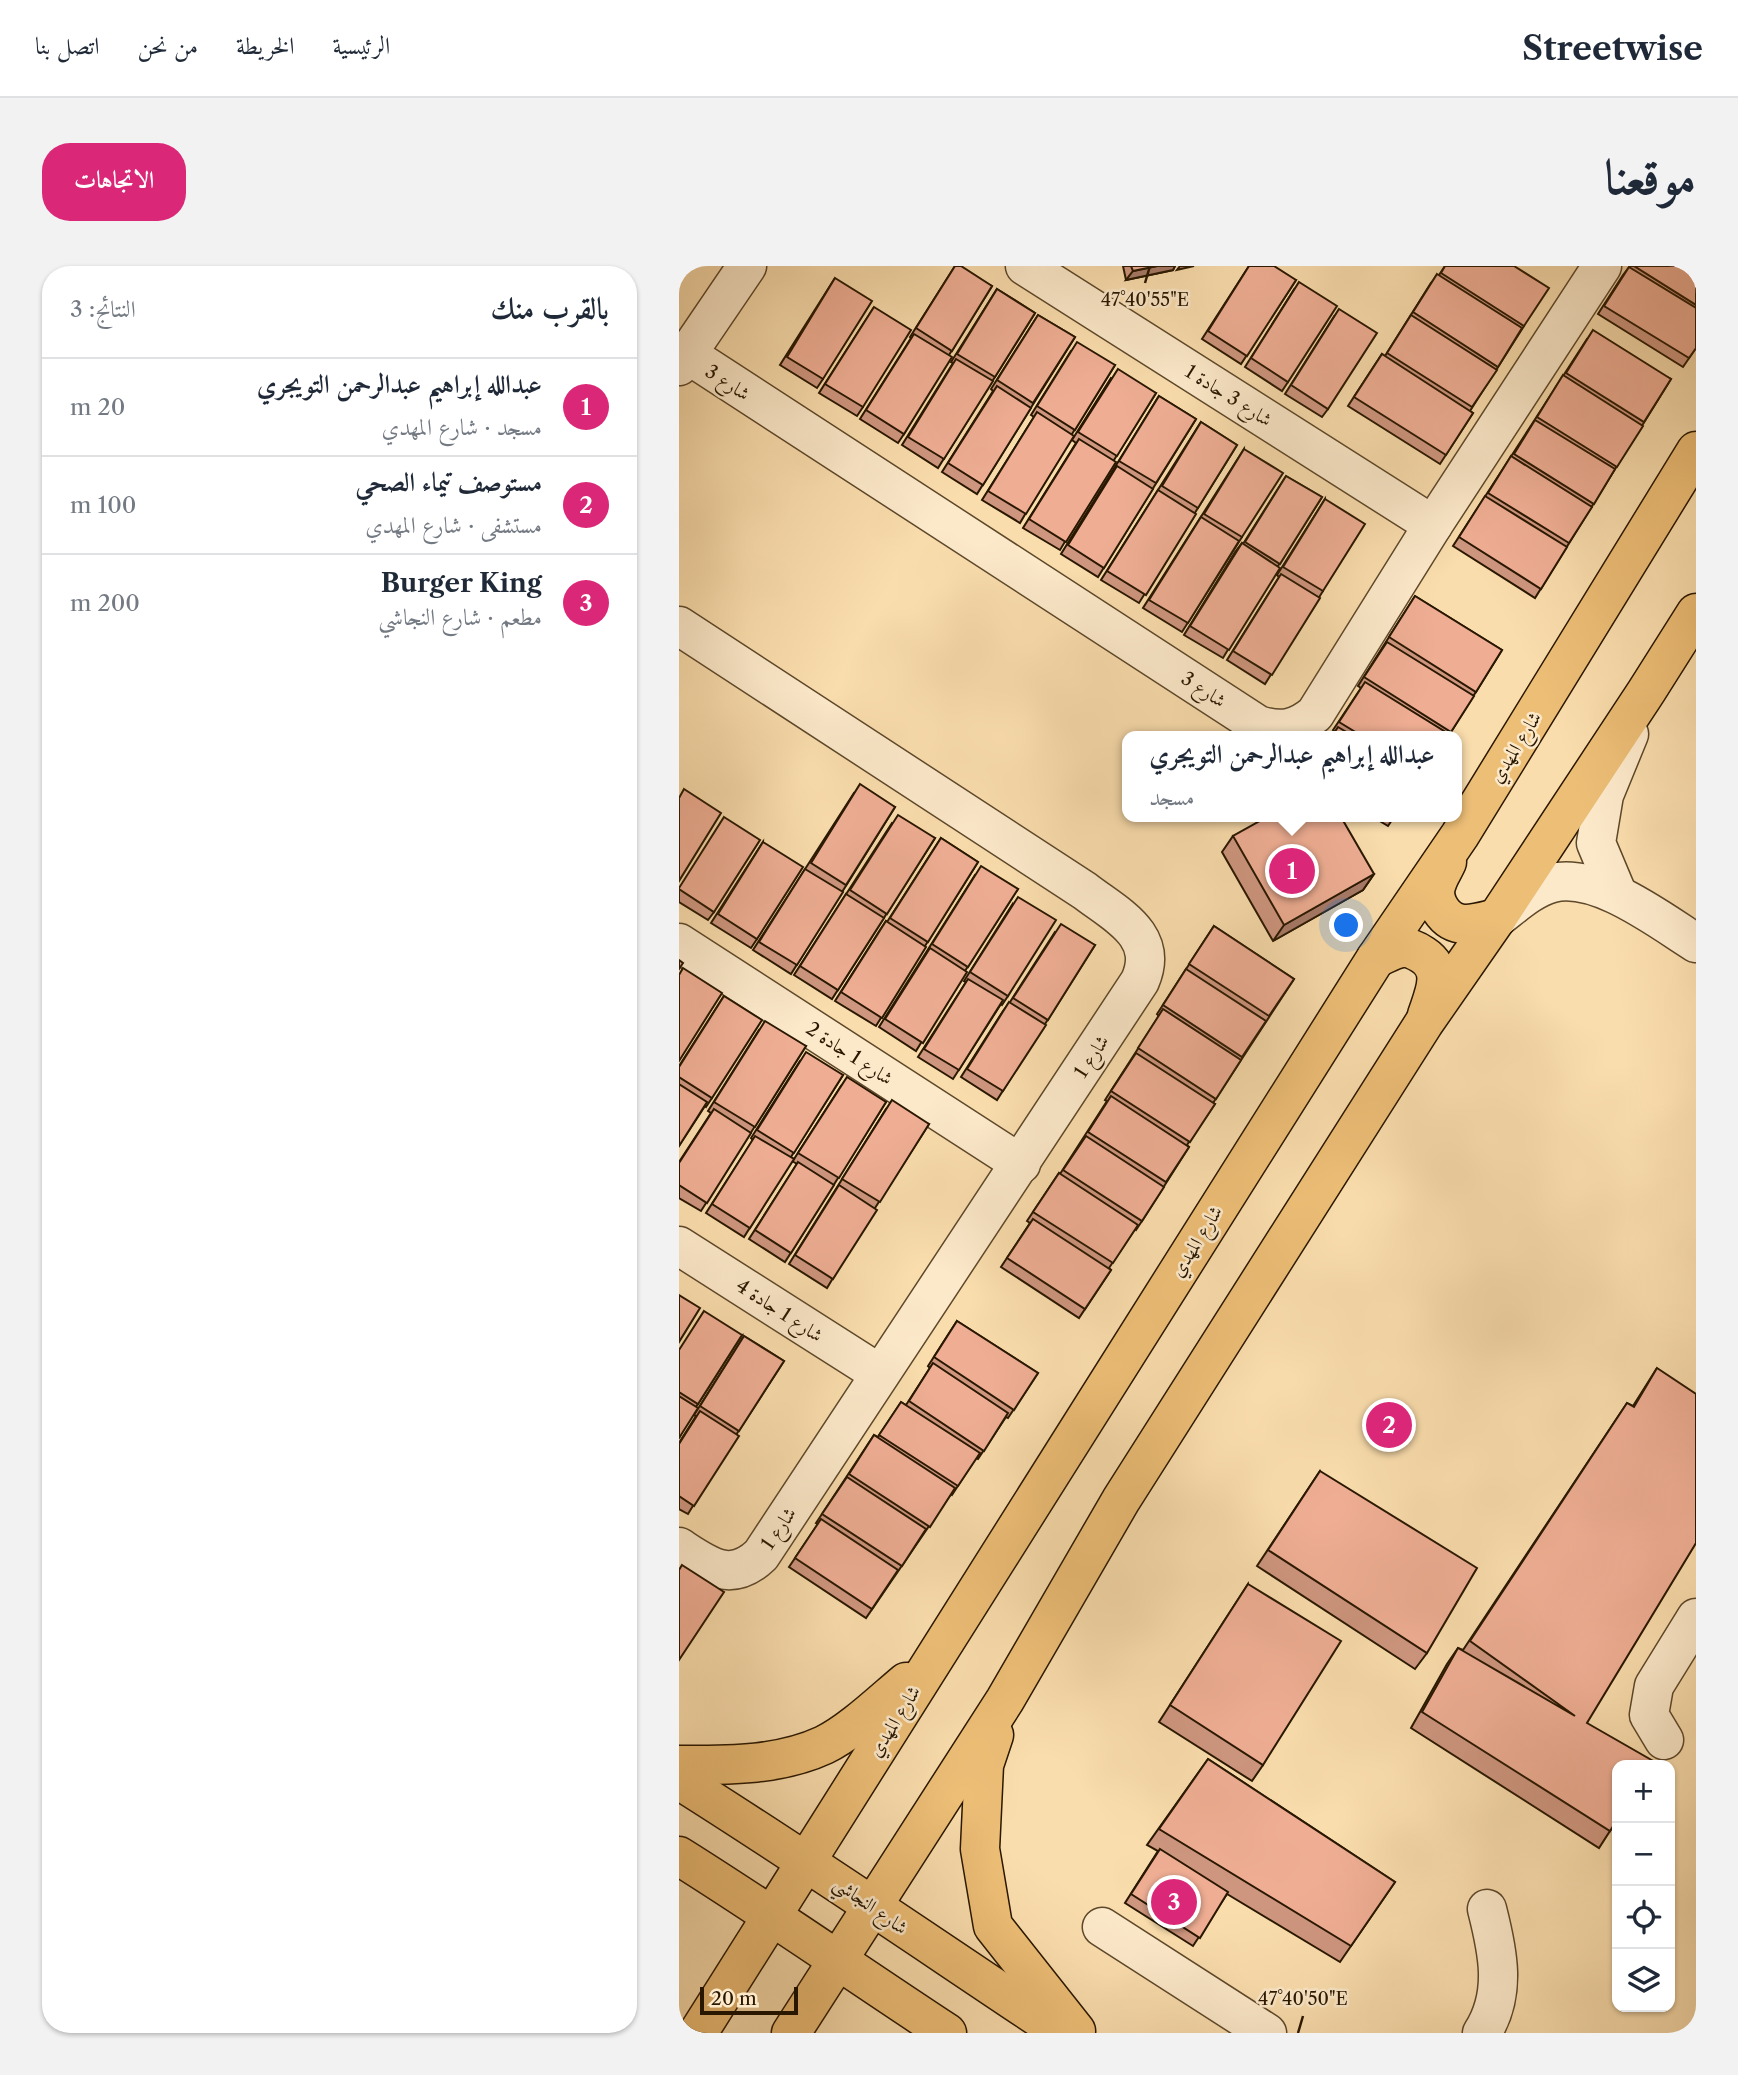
<!DOCTYPE html>
<html lang="ar">
<head>
<meta charset="utf-8">
<style>
	:root { --surface:#fff; --page:#f2f2f3; --text:#1f2937; --muted:#747a83; --line:#e0e1e3; --accent:#db2777 }
	body { margin:0; font-family:"Libre Caslon Text",Amiri,serif; background:var(--page); color:var(--text); direction:rtl }
	.controls { position:absolute; right:21px; bottom:21px; display:grid; overflow:hidden; border-radius:14px; box-shadow:0 2px 5px #0004 }
	.controls button { width:63px; height:63px; display:grid; place-items:center; padding:0; border:0; border-bottom:2px solid var(--line); background:var(--surface); color:var(--text); font:35px sans-serif }
	.scale { position:absolute; left:21px; bottom:18px; width:98px; box-sizing:border-box; padding-left:7px; border:4px solid #291700; border-top:0; font-size:19px; line-height:24px; white-space:nowrap; color:#291700; -webkit-text-stroke:5px #fce9ca; paint-order:stroke }
	.you { position:absolute; left:668px; top:660px; width:24px; height:24px; margin:-18px; border:5px solid #fff; border-radius:50%; background:#1a73e8; box-shadow:0 0 0 10px #1a73e833 }
	.badge { display:grid; place-items:center; width:46px; height:46px; border-radius:50%; background:var(--accent); color:#fff; font-size:23px; font-weight:700 }
	.pin { position:absolute; translate:-50% -50%; border:4px solid #fff; box-shadow:0 2px 7px #0006 }
	.popup { position:absolute; left:443px; top:465px; width:340px; height:91px; box-sizing:border-box; display:grid; place-content:center; border-radius:14px; background:var(--surface); filter:drop-shadow(0 2px 5px #0005); font-size:23px; white-space:nowrap; color:var(--muted) }
	.popup b { font-size:26px; color:var(--text) }
	.popup::after { content:''; position:absolute; left:50%; top:100%; margin-left:-14px; border:14px solid transparent; border-top-color:var(--surface) }
	.list { margin:0; padding:0; list-style:none }
	h2 { display:flex; justify-content:space-between; align-items:center; height:91px; margin:0; padding:0 28px; font-size:30px }
	h2 small { font-size:23px; font-weight:400; color:var(--muted) }
	.list li { display:grid; grid-template-columns:46px 1fr auto; gap:21px; align-items:center; box-sizing:border-box; height:98px; padding:0 28px; border-top:2px solid var(--line) }
	.list b { display:block; font-size:26px; white-space:nowrap }
	.list p { margin:0; font-size:23px; white-space:nowrap; color:var(--muted) }
	.list em { font-size:23px; font-style:normal; color:var(--muted) }
	.icon { flex:none; width:38px; height:38px; fill:none; stroke:currentColor; stroke-width:2; stroke-linecap:round; stroke-linejoin:round }
	.map { position:relative; flex:none; width:1017px; height:1767px; overflow:hidden; direction:ltr; border-radius:28px }
	header { display:flex; align-items:center; gap:42px; box-sizing:border-box; height:98px; padding:0 35px; background:var(--surface); border-bottom:2px solid var(--line) }
	header strong { font-size:33px }
	nav { display:flex; gap:38px; margin-inline-start:auto; font-size:24px }
	.intro { display:flex; align-items:center; justify-content:space-between; box-sizing:border-box; height:168px; padding:0 42px }
	h1 { margin:0; font-size:49px }
	.button { padding:18px 32px; border-radius:28px; background:var(--accent); color:#fff; font-size:24px; font-weight:700 }
	main { display:flex; gap:42px; padding:0 42px }
	aside { flex:1; background:var(--surface); border-radius:28px; box-shadow:0 2px 5px #0004 }
	.map>svg:first-child { display:block }
	.lines { fill:none; stroke-linecap:round; stroke-linejoin:round }
	.minor-casing { stroke:#5d482b; stroke-width:41 }
	.major-casing { stroke:#291700; stroke-width:41 }
	.minor { stroke:#fce9ca; stroke-width:38 }
	.major { stroke:#edbe76; stroke-width:38 }
	.wall { fill:#ce967f; stroke:#291700; stroke-width:2 }
	.shaded-wall { fill:#a77a68; stroke:#291700; stroke-width:2 }
	.building { fill:#efae94; stroke:#291700; stroke-width:2 }
	.ticks { fill:none; stroke:#291700; stroke-width:2.5 }
	.labels { text-anchor:middle; stroke-width:5; stroke-linejoin:round; paint-order:stroke }
	.street-label { font-size:19px; fill:#291700; stroke:#fce9ca }
	.ticks-label { font-size:18px; text-anchor:middle; fill:#291700; stroke:#fce9ca; stroke-width:5; stroke-linejoin:round; paint-order:stroke }
</style>
</head>
<body>
<header>
<strong>Streetwise</strong>
<nav><a>الرئيسية</a><a>الخريطة</a><a>من نحن</a><a>اتصل بنا</a></nav>
</header>
<div class="intro"><h1>موقعنا</h1><a class="button">الاتجاهات</a></div>
<main>
<div class="map">
<svg width="1017" height="1767" viewBox="0 0 1017 1767">
	<rect width="100%" height="100%" fill="#faddad"/>
	<filter id="stains"><feTurbulence type="fractalNoise" baseFrequency=".00286" numOctaves="4"/><feColorMatrix values="0 0 0 0 .2 0 0 0 0 .09 0 0 0 0 .02 0 0 0 .5 -.17"/></filter>
	<radialGradient id="worn" r=".72"><stop offset=".6" stop-color="#630" stop-opacity="0"/><stop offset="1" stop-color="#630" stop-opacity=".3"/></radialGradient>
	<g class="lines">
		<defs>
			<g id="minor">
				<polyline points="346,0 754,259"/>
				<path d="M 8,88 L 579,459 C 602,466 617,464 636,448 L 754,259 L 923,0"/>
				<polyline points="0,100 68,0"/>
				<path d="M 0,360 L 406,625 C 437,649 481,669 461,715 L 82,1289 C 52,1318 29,1300 0,1281"/>
				<polyline points="938,627 917,577 925,529 950,468"/>
				<path d="M 818,652 C 834,640 853,622 873,617 C 919,606 980,654 1017,677"/>
				<polyline points="0,677 342,898"/>
				<polyline points="0,980 201,1108"/>
				<polyline points="985,1474 970,1449 975,1420 1017,1352"/>
				<polyline points="423,1661 588,1767"/>
				<path d="M 803,1767 C 828,1728 819,1686 808,1643"/>
			</g>
			<g id="major">
				<path d="M 768,596 C 765,603 760,610 758,617 C 755,624 756,632 759,639 C 773,666 793,658 818,652"/>
				<path d="M 697,692 C 705,689 715,683 723,682 C 730,681 738,685 744,689 C 767,704 755,728 748,749"/>
				<polyline points="315,1469 305,1499 301,1583 314,1660 397,1765"/>
				<path d="M 0,1499 C 48,1499 100,1500 145,1479 C 172,1466 203,1436 227,1416"/>
				<path d="M 0,1514 C 129,1595 255,1682 383,1767"/>
				<path d="M 0,1590 C 91,1647 178,1708 268,1767"/>
				<polyline points="19,1767 697,692 781,569 1017,185"/>
				<polyline points="112,1767 326,1434 442,1234 745,757 818,652 967,426 1017,347"/>
			</g>
		</defs>
		<use href="#minor" class="minor-casing"/>
		<use href="#major" class="major-casing"/>
		<use href="#minor" class="minor"/>
		<use href="#major" class="major"/>
	</g>
	<g class="wall">
		<polygon points="0,0 12,0 0,16"/>
		<polygon points="276,0 313,20 270,89 225,168 219,177 181,153 232,72 231,71"/>
		<polygon points="444,0 496,0 494,4 447,14"/>
		<polygon points="570,0 617,14 562,98 523,73"/>
		<polygon points="766,0 845,60 791,145 794,147 761,198 669,140 703,88 706,90 752,17 760,9"/>
		<polygon points="951,0 1017,0 1017,82 1004,101 919,48 944,9"/>
		<polygon points="156,12 144,113 138,122 101,99"/>
		<polygon points="318,23 356,47 259,202 223,179 274,97 272,96"/>
		<polygon points="614,25 609,116 603,125 566,101"/>
		<polygon points="195,41 184,141 178,150 140,127"/>
		<polygon points="359,49 396,71 298,228 263,206 314,125 312,123"/>
		<polygon points="654,52 649,143 643,151 606,128"/>
		<polygon points="908,73 992,113 856,332 774,280"/>
		<polygon points="392,85 436,99 393,168 341,257 303,234 355,151 352,149"/>
		<polygon points="432,112 477,127 435,194 381,284 344,262 397,177 393,174"/>
		<polygon points="480,130 517,153 419,311 382,288"/>
		<polygon points="522,156 558,179 460,337 422,314"/>
		<polygon points="565,183 563,271 503,366 464,342"/>
		<polygon points="607,210 643,231 599,300 544,392 505,369 556,286 563,277 564,278"/>
		<polygon points="646,233 644,325 586,418 548,394 600,311 598,309"/>
		<polygon points="736,330 823,384 770,469 773,470 653,470 656,466 654,464 682,422 679,420"/>
		<polygon points="175,527 216,541 112,708 74,684"/>
		<polygon points="694,551 715,551 709,560"/>
		<polygon points="213,557 256,572 153,733 115,709"/>
		<polygon points="554,570 695,608 684,624 594,675 543,586"/>
		<polygon points="262,572 299,596 246,680 197,760 156,735 201,664 207,655 208,656"/>
		<polygon points="84,576 78,673 72,682 32,657"/>
		<polygon points="296,609 339,623 286,705 237,785 200,761"/>
		<polygon points="0,621 35,646 29,654 0,636"/>
		<polygon points="333,639 329,730 323,739 322,738 274,813 239,791 287,716 285,715"/>
		<polygon points="535,660 615,713 534,837 536,838 508,879 510,881 463,955 457,964 456,963 430,1002 432,1004 400,1052 322,1001 351,957 348,955 380,907 381,908 428,835 426,834 480,750 478,748"/>
		<polygon points="376,666 416,679 318,834 282,811 324,745 331,736"/>
		<polygon points="45,730 33,832 27,841 26,840 0,880 0,800"/>
		<polygon points="80,764 127,780 22,945 0,932 0,896 32,847 29,845"/>
		<polygon points="121,795 164,809 112,891 115,893 162,820 207,836 106,996 70,973 118,898 113,895 65,971 27,947 74,874 72,872"/>
		<polygon points="207,843 250,858 196,942 148,1022 110,998"/>
		<polygon points="278,1055 359,1107 329,1152 327,1151 299,1193 297,1192 273,1229 272,1228 187,1352 110,1301 139,1258 137,1257 195,1169 199,1171 222,1136 227,1139 251,1102 249,1100"/>
		<polygon points="63,1069 17,1141 0,1172 0,1083"/>
		<polygon points="65,1070 105,1095 57,1169 9,1248 0,1243 0,1177 17,1150 15,1149"/>
		<polygon points="978,1102 908,1457 938,1554 920,1582 732,1462 768,1398 779,1382 784,1384 948,1137 954,1140"/>
		<polygon points="641,1205 748,1387 736,1403 578,1300"/>
		<polygon points="569,1318 584,1499 573,1515 480,1456"/>
		<polygon points="529,1493 716,1616 661,1696 548,1628 514,1680 446,1637 479,1585 468,1579"/>
	</g>
	<g class="shaded-wall">
		<polygon points="478,0 496,0 494,4 447,14 454,5"/>
		<polygon points="501,0 515,0 498,4"/>
		<polygon points="695,608 684,624 594,675 605,659"/>
	</g>
	<g class="building">
		<polygon points="276,0 282,0 313,20 273,85 237,62"/>
		<polygon points="452,0 478,0 454,5"/>
		<polygon points="570,0 595,0 617,14 568,90 529,65"/>
		<polygon points="766,0 835,0 870,22 845,60 762,7"/>
		<polygon points="955,0 1017,0 1017,39"/>
		<polygon points="950,1 1017,42 1017,82 1010,92 925,40"/>
		<polygon points="0,2 7,6 0,16"/>
		<polygon points="758,8 843,62 819,101 734,46"/>
		<polygon points="156,12 193,35 144,113 108,91"/>
		<polygon points="620,16 658,40 609,116 572,92"/>
		<polygon points="318,23 356,47 316,111 278,88"/>
		<polygon points="195,41 232,64 184,141 146,118"/>
		<polygon points="660,43 698,67 649,143 612,119"/>
		<polygon points="359,49 396,71 354,137 318,114"/>
		<polygon points="732,49 818,104 793,141 708,87"/>
		<polygon points="914,64 992,113 965,156 887,107"/>
		<polygon points="235,68 273,91 225,168 187,144"/>
		<polygon points="398,76 436,99 396,164 358,140"/>
		<polygon points="703,88 794,147 767,189 675,131"/>
		<polygon points="277,93 314,115 265,193 229,171"/>
		<polygon points="439,103 477,127 438,190 399,166"/>
		<polygon points="884,109 964,160 938,201 858,151"/>
		<polygon points="318,120 352,142 304,219 269,197"/>
		<polygon points="480,130 517,153 477,217 440,195"/>
		<polygon points="358,146 395,170 347,248 309,225"/>
		<polygon points="856,154 936,203 915,238 835,188"/>
		<polygon points="522,156 558,179 519,242 483,220"/>
		<polygon points="400,173 437,196 387,276 350,253"/>
		<polygon points="565,183 604,207 563,271 525,248"/>
		<polygon points="832,190 913,241 890,277 809,227"/>
		<polygon points="438,200 474,223 425,302 389,279"/>
		<polygon points="607,210 643,231 601,298 566,276"/>
		<polygon points="479,224 517,248 467,329 428,305"/>
		<polygon points="806,230 888,281 862,323 780,271"/>
		<polygon points="646,233 686,258 644,325 604,301"/>
		<polygon points="522,251 560,275 509,357 470,334"/>
		<polygon points="563,277 601,302 550,384 511,360"/>
		<polygon points="602,308 641,332 593,409 554,385"/>
		<polygon points="736,330 823,384 797,426 710,371"/>
		<polygon points="708,376 795,430 772,466 685,411"/>
		<polygon points="686,416 773,470 683,470 660,456"/>
		<polygon points="659,461 674,470 653,470"/>
		<polygon points="181,518 216,541 167,619 132,597"/>
		<polygon points="5,523 42,547 0,615 0,532"/>
		<polygon points="219,549 256,572 208,648 171,624"/>
		<polygon points="45,551 81,574 35,646 0,623 0,622"/>
		<polygon points="588,551 662,551 695,608 605,659 554,570"/>
		<polygon points="262,572 299,596 249,676 211,652"/>
		<polygon points="84,576 124,601 78,673 39,648"/>
		<polygon points="302,600 339,623 289,701 253,678"/>
		<polygon points="126,603 164,626 118,699 80,676"/>
		<polygon points="167,628 205,652 159,724 121,700"/>
		<polygon points="339,631 377,654 329,730 291,706"/>
		<polygon points="207,655 247,681 203,752 162,726"/>
		<polygon points="382,658 416,679 369,754 334,732"/>
		<polygon points="535,660 615,713 590,750 510,698"/>
		<polygon points="251,682 288,706 244,777 206,753"/>
		<polygon points="0,694 4,697 0,703"/>
		<polygon points="4,702 43,727 0,795 0,709"/>
		<polygon points="507,703 587,755 563,791 484,739"/>
		<polygon points="289,713 324,734 280,804 245,783"/>
		<polygon points="45,730 83,754 33,832 0,811 0,801"/>
		<polygon points="330,736 367,759 324,825 288,803"/>
		<polygon points="484,743 562,794 537,833 459,782"/>
		<polygon points="86,755 127,780 76,861 35,836"/>
		<polygon points="127,786 164,809 115,887 78,864"/>
		<polygon points="457,787 536,838 511,876 432,825"/>
		<polygon points="168,811 207,836 160,912 119,887"/>
		<polygon points="0,818 28,836 0,880"/>
		<polygon points="432,830 510,881 487,916 409,866"/>
		<polygon points="213,834 250,858 201,936 163,913"/>
		<polygon points="35,843 72,867 28,937 0,919 0,897"/>
		<polygon points="76,870 115,893 71,962 33,938"/>
		<polygon points="407,870 485,921 463,955 384,904"/>
		<polygon points="119,896 155,919 112,987 76,964"/>
		<polygon points="380,907 459,959 434,997 354,946"/>
		<polygon points="160,919 198,944 154,1013 116,989"/>
		<polygon points="354,953 432,1004 406,1043 328,992"/>
		<polygon points="0,1029 21,1042 0,1076"/>
		<polygon points="25,1045 63,1069 19,1138 0,1126 0,1084"/>
		<polygon points="278,1055 359,1107 335,1144 255,1091"/>
		<polygon points="65,1070 105,1095 60,1165 21,1140"/>
		<polygon points="254,1097 329,1147 305,1185 230,1135"/>
		<polygon points="978,1102 1017,1128 1017,1277 908,1457 976,1496 974,1499 938,1499 938,1554 931,1565 743,1446 779,1382 896,1450 791,1375 948,1137 955,1141"/>
		<polygon points="0,1130 19,1142 0,1172"/>
		<polygon points="222,1136 301,1187 279,1220 200,1169"/>
		<polygon points="21,1145 60,1170 15,1240 0,1230 0,1178"/>
		<polygon points="195,1169 276,1222 251,1261 170,1208"/>
		<polygon points="641,1205 798,1302 748,1387 589,1284"/>
		<polygon points="168,1211 247,1263 223,1300 143,1248"/>
		<polygon points="142,1253 219,1304 193,1343 116,1292"/>
		<polygon points="3,1299 45,1326 0,1394 0,1304"/>
		<polygon points="569,1318 662,1375 584,1499 491,1439"/>
		<polygon points="529,1493 716,1616 672,1680 480,1563"/>
		<polygon points="481,1583 549,1626 521,1672 452,1628"/>
	</g>
	<path class="ticks" d="M 466,17 L 471,0M 619,1767 L 624,1750"/>
	<g class="labels">
		<g class="street-label">
			<text transform="translate(49 116) rotate(33)" y="7">شارع 3</text>
			<text transform="translate(550 129) rotate(32)" y="7">شارع 3 جادة 1</text>
			<text transform="translate(525 423) rotate(33)" y="7">شارع 3</text>
			<text transform="translate(836 481) rotate(-58)" y="7">شارع المهدي</text>
			<text transform="translate(171 787) rotate(33)" y="7">شارع 1 جادة 2</text>
			<text transform="translate(412 790) rotate(-57)" y="7">شارع 1</text>
			<text transform="translate(517 975) rotate(-58)" y="7">شارع المهدي</text>
			<text transform="translate(101 1044) rotate(33)" y="7">شارع 1 جادة 4</text>
			<text transform="translate(99 1262) rotate(-56)" y="7">شارع 1</text>
			<text transform="translate(215 1455) rotate(-58)" y="7">شارع المهدي</text>
			<text transform="translate(192 1639) rotate(35)" y="7">شارع النجاشي</text>
		</g>
	</g>
	<g class="ticks-label">
		<text x="466" y="40">47°40'55"E</text>
		<text x="624" y="1739">47°40'50"E</text>
	</g>
	<rect width="100%" height="100%" filter="url(#stains)"/>
	<rect width="100%" height="100%" fill="url(#worn)"/>
</svg>
<div class="controls">
<button>+</button>
<button>−</button>
<button><svg class="icon" aria-label="locate" viewBox="0 0 24 24"><circle cx="12" cy="12" r="6"/><path d="M12 2v4M12 18v4M2 12h4M18 12h4"/></svg></button>
<button><svg class="icon" aria-label="layers" viewBox="0 0 24 24"><path d="M12 4l9 5-9 5-9-5zM3 14l9 5 9-5"/></svg></button>
</div>
<div class="scale">20 m</div>
<div class="you"></div>
<div class="pin badge" style="left:613px;top:605px">1</div>
<div class="popup"><b>عبدالله إبراهيم عبدالرحمن التويجري</b>مسجد</div>
<div class="pin badge" style="left:710px;top:1159px">2</div>
<div class="pin badge" style="left:495px;top:1636px">3</div>
</div>
<aside>
<h2>بالقرب منك<small>النتائج: 3</small></h2>
<ul class="list">
<li><span class="badge">1</span><div><b>عبدالله إبراهيم عبدالرحمن التويجري</b><p>مسجد · شارع المهدي</p></div><em>20 m</em></li>
<li><span class="badge">2</span><div><b>مستوصف تيماء الصحي</b><p>مستشفى · شارع المهدي</p></div><em>100 m</em></li>
<li><span class="badge">3</span><div><b>Burger King</b><p>مطعم · شارع النجاشي</p></div><em>200 m</em></li>
</ul>
</aside>
</main>
</body>
</html>
